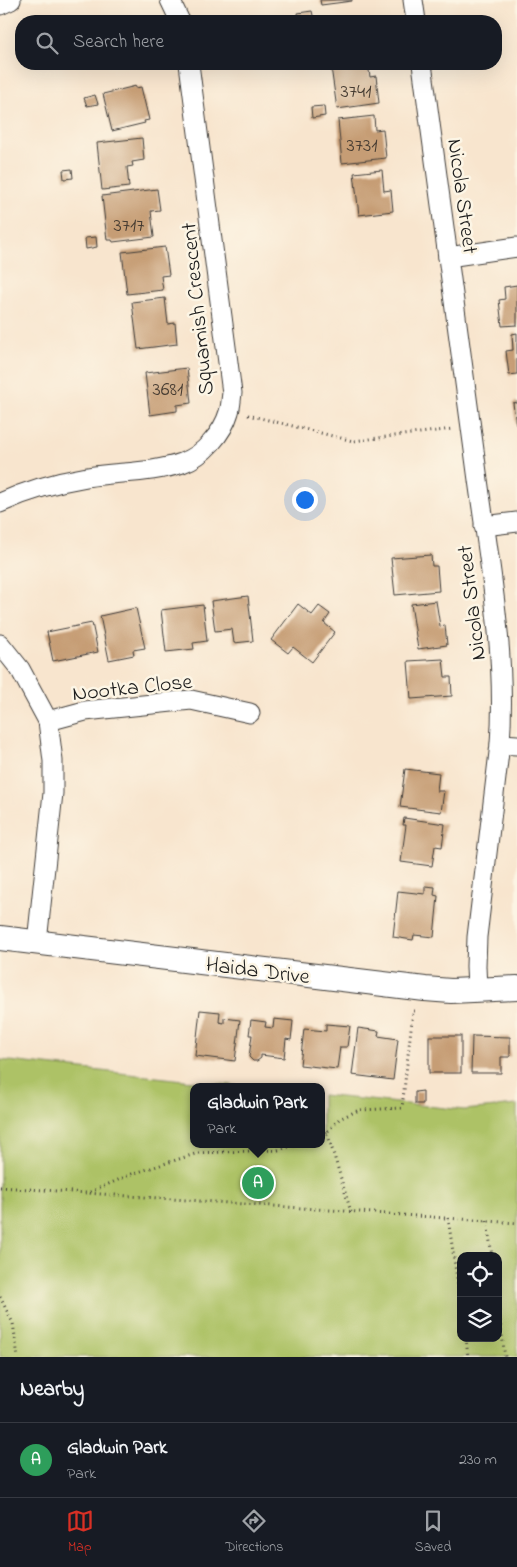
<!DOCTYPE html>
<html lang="en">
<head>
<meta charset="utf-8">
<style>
	:root { --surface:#171b24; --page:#20242c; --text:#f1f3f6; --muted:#9ea1a6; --line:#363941; --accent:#d93025 }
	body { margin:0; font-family:"Indie Flower",sans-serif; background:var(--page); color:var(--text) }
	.controls { position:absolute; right:15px; bottom:15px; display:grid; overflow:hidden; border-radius:10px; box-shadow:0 5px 20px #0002 }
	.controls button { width:45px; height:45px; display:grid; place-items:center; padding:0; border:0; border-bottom:1px solid var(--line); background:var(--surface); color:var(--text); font:25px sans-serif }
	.you { position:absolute; left:304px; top:499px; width:18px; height:18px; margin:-12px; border:4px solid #fff; border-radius:50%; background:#1a73e8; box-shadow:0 0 0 8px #1a73e833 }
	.badge { display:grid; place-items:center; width:32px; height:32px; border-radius:50%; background:var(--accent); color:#fff; font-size:16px; font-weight:700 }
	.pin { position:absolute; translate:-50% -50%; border:2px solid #fff; box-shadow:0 1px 5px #0006 }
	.popup { position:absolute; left:190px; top:1083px; width:135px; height:65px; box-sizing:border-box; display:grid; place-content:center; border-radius:10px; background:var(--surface); filter:drop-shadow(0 1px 4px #0005); font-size:16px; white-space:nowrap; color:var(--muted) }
	.popup b { font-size:19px; color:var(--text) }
	.popup::after { content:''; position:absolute; left:50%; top:100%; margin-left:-10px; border:10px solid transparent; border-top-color:var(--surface) }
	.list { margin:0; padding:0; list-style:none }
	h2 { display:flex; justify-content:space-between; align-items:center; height:65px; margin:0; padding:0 20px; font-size:21px }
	h2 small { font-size:16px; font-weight:400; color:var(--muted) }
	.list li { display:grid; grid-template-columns:32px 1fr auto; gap:15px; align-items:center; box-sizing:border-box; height:75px; padding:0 20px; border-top:1px solid var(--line) }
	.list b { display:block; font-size:19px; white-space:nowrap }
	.list p { margin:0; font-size:16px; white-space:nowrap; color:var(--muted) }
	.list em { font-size:16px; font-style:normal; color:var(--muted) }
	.icon { flex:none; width:28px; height:28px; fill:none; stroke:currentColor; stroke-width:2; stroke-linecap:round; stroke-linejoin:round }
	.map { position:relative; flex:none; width:517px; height:1357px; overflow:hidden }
	.search { position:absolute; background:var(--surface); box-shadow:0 5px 20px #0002; left:15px; right:15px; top:15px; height:55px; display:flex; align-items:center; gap:12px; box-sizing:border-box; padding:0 18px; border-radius:20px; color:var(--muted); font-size:19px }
	.sheet { height:140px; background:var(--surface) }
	nav { display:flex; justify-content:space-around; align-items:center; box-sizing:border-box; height:70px; border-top:1px solid var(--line); background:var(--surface); font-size:14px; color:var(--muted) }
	nav a { display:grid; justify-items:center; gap:2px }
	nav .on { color:var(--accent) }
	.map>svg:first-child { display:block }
	.green { fill:#adc266; stroke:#646f41; fill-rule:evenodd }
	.building { fill:#c69d75 }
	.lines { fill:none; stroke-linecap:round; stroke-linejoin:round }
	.minor-casing { stroke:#3d3a37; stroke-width:21 }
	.tertiary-casing { stroke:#3d3a37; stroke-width:26 }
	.path { stroke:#3d3a37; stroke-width:3; stroke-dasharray:1 4; stroke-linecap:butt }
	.minor { stroke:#fff; stroke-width:19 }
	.tertiary { stroke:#fff; stroke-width:24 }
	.labels { text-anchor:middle; stroke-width:5; stroke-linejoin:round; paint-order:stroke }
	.number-label { font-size:20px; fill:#463c32 }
	.street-label { font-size:22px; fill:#1c1c1c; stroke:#fcf5e5 }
</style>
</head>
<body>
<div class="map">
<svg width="517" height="1357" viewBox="0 0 517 1357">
	<rect width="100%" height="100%" fill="#fcf5e5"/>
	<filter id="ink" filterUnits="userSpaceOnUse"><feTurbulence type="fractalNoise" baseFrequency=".02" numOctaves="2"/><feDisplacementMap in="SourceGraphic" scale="10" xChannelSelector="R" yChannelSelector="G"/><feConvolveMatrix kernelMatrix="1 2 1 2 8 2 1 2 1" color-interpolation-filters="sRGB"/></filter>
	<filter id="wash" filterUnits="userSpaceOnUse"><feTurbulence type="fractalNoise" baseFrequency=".0096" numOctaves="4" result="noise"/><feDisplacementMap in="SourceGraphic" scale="20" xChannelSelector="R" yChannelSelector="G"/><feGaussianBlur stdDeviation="1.12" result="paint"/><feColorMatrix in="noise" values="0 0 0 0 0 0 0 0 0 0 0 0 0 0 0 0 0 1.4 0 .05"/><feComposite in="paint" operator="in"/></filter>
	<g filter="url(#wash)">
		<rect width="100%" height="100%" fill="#f8e5ce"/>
		<path class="green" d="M 0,1060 L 248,1087 L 194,1087 L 194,1144 L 322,1144 L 322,1095 L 464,1110 L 517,1105 L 517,1357 L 0,1357 ZM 461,1256 L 498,1256 L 498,1338 L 461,1338 Z"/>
		<g id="blocks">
			<g class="building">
				<polygon points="320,0 352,0 352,1 321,5"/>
				<polygon points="312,11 314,20 299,21 298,13"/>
				<polygon points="357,64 368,64 370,77 376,76 379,103 337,109 331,67"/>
				<polygon points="136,86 136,88 141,87 149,120 144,121 145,123 112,131 103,94"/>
				<polygon points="95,95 98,104 87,106 84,98"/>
				<polygon points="324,106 325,116 312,118 311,107"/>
				<polygon points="374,116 375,130 383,129 386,158 342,163 338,120"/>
				<polygon points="142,138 144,160 132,162 133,166 127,167 129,187 102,190 97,143"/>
				<polygon points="72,169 73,178 64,179 63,170"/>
				<polygon points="382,170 384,191 391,190 393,211 359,215 354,173"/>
				<polygon points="157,189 160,210 151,211 154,237 113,242 112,240 107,240 102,196"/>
				<polygon points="96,237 97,247 86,249 85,238"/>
				<polygon points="165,247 169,275 161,276 163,290 127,294 122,252"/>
				<polygon points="517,285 517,325 502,326 499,300 505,299 504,287"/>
				<polygon points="165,298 168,324 175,323 177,344 138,349 132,302"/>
				<polygon points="517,333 517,374 509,375 506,351 513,350 512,334"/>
				<polygon points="187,368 191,403 177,405 177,411 150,415 145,373"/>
				<polygon points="517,402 517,425 516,425 513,403"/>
				<polygon points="431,555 432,566 437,566 439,591 395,595 391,558"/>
				<polygon points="248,596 253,641 234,643 232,629 215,631 211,601"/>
				<polygon points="436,601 440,626 445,625 447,645 418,649 411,604"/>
				<polygon points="298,604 312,615 319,606 330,614 324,623 335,632 312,662 293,647 288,653 271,640"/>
				<polygon points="203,605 207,641 193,643 194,649 166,652 161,610"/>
				<polygon points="136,608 145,648 133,650 134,655 109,660 100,616"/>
				<polygon points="92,623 98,652 53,661 47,632"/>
				<polygon points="443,659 445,677 451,677 452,696 411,699 408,661"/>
				<polygon points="405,769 439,773 437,791 444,791 441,812 400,807"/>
				<polygon points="404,818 445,824 442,847 435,846 432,866 401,862 406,825 403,825"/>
				<polygon points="425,886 435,887 434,895 438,896 434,937 414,935 413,940 393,937 398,891 425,894"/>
				<polygon points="200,1010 220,1012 219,1022 224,1023 224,1018 240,1020 235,1061 195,1056"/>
				<polygon points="274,1019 293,1021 291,1040 286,1039 284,1058 261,1055 261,1058 257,1061 253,1061 249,1057 252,1035 249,1035 251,1020 266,1022 265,1027 273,1028"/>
				<polygon points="326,1024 350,1026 347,1047 340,1047 337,1069 300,1065 304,1029 326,1031"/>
				<polygon points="358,1028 379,1031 378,1036 398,1039 393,1080 352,1075"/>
				<rect x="429" y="1036" width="32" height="37"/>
				<polygon points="472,1036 510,1037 510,1057 501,1057 501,1073 471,1073"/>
				<polygon points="423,1091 423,1104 415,1104 415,1092"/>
			</g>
		</g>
	</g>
	<g filter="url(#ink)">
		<use href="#blocks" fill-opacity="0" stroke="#3d3a37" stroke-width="1"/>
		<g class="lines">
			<defs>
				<g id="minor">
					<polyline points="170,0 180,21"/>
					<polyline points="413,0 416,21"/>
					<polyline points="0,5 11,0"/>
					<path d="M 422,64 C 440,198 458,331 476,465 C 488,557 507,651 500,744 L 477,937 L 476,966 L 477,990"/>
					<polyline points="448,257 517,247"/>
					<path d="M 0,503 C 28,490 57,482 87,477 C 117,472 154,473 182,463 C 203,456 223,433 229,412 C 231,406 231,399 232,393 L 189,64"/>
					<polyline points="484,526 517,522"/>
					<polyline points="0,644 20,669 48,721 53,761 53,793 37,942"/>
					<polyline points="48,721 85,711 191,700 250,713"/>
					<polyline points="500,744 517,745"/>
				</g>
				<polyline id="tertiary" points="0,938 425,989 451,991 517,988"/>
			</defs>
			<use href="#minor" class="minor-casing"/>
			<use href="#tertiary" class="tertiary-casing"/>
			<g class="path">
				<polyline points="248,415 353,441 453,429"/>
				<polyline points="322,1135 327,1132"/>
				<polyline points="0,1187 517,1223"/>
				<polyline points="90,1192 132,1174 198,1153 278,1150 299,1144"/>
				<polyline points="351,1212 327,1132 339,1119 359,1110 402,1108 413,1011 415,1011"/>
				<polyline points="448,1218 461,1306"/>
				<polyline points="487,1221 492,1256"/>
				<polyline points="0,1297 13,1323 18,1357"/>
				<polyline points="498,1306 505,1357"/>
				<polyline points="466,1338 468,1357"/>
			</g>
			<use href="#minor" class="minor"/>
			<use href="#tertiary" class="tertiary"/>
		</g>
	</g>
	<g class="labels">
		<g class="number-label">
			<text x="356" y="97">3741</text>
			<text x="362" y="151">3731</text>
			<text x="129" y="231">3717</text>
			<text x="168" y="395">3681</text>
		</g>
		<g class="street-label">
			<text transform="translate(464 196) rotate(82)" y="8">Nicola Street</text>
			<text transform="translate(196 309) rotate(-96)" y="8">Squamish Crescent</text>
			<text transform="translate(470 603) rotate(-97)" y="8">Nicola Street</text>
			<text transform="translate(132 686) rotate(-6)" y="8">Nootka Close</text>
			<text transform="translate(258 969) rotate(7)" y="8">Haida Drive</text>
		</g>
	</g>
</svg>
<div class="controls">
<button><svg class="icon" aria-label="locate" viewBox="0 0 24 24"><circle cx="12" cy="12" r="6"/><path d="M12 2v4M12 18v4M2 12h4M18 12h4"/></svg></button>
<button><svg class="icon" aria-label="layers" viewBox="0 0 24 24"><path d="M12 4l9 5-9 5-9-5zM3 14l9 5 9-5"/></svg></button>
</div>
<div class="you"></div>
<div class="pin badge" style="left:258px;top:1183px;background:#2e9e5b">A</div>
<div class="popup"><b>Gladwin Park</b>Park</div>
<div class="search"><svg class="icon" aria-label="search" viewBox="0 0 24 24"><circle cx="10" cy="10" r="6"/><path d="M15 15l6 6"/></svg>Search here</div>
</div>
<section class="sheet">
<h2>Nearby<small></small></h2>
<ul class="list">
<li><span class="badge" style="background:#2e9e5b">A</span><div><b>Gladwin Park</b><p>Park</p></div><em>230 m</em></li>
</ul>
</section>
<nav>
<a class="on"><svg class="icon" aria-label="map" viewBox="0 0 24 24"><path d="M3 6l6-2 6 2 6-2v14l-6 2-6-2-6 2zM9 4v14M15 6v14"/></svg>Map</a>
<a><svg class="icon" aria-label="directions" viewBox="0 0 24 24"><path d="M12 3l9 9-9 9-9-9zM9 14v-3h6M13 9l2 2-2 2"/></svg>Directions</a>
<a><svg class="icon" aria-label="saved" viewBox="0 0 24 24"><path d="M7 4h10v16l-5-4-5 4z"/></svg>Saved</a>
</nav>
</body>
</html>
